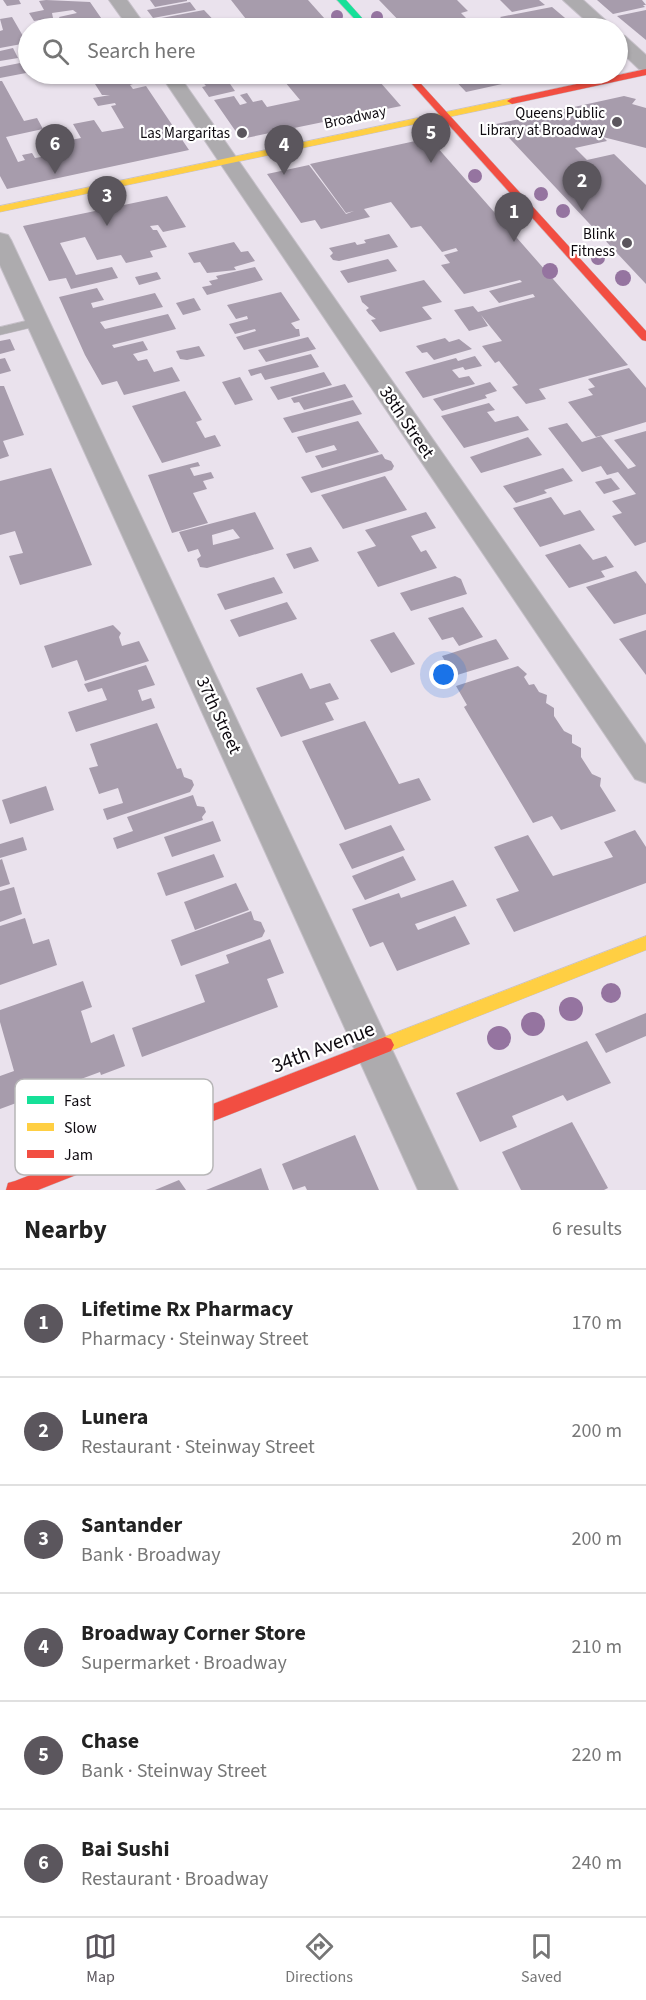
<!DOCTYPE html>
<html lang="en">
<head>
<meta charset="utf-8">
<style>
	:root { --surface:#fff; --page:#f2f2f2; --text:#222; --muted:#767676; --line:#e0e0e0; --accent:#5b565d }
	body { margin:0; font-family:"Source Sans 3",sans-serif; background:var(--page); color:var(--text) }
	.you { position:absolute; left:444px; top:675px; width:21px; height:21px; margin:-15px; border:4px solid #fff; border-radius:50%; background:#1a73e8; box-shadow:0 0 0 9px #1a73e833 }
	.badge { display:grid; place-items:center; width:39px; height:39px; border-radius:50%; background:var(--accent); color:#fff; font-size:20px; font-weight:700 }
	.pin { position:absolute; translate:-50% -50px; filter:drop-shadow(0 2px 3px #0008) }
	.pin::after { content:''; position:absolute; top:32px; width:21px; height:18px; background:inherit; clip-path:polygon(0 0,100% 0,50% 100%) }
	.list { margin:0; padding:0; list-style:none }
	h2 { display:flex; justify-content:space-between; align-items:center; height:78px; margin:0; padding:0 24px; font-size:26px }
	h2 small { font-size:20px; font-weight:400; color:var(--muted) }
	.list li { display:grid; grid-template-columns:39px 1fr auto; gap:18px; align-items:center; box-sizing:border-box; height:108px; padding:0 24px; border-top:2px solid var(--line) }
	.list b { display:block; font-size:22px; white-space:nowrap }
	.list p { margin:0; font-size:20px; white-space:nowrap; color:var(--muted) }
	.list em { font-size:20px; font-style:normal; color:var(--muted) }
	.icon { flex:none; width:33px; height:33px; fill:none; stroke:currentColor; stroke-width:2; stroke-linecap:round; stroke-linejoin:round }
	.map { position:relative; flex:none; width:646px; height:1190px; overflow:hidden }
	.search { position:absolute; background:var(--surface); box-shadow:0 2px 4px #0004; left:18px; right:18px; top:18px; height:66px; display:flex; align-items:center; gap:15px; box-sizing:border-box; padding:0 21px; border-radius:33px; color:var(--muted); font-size:22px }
	.sheet { height:726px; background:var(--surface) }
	nav { display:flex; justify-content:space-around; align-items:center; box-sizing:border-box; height:84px; border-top:2px solid var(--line); background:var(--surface); font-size:16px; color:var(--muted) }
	nav a { display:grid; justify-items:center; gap:3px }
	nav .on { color:var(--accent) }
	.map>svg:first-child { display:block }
	.building { fill:#a79cac; fill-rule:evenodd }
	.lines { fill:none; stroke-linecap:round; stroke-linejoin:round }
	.lane-casing { stroke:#c6c0c9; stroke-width:1 }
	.street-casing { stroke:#c6c0c9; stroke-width:2 }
	.fast-casing { stroke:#c6c0c9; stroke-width:1 }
	.slow-casing { stroke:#c6c0c9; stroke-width:1 }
	.jam-casing { stroke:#c6c0c9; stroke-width:1 }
	.path { stroke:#a9a5ab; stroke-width:3; stroke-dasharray:4.5 2; stroke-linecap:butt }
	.lane { fill:#adabae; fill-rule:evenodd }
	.street { fill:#adabae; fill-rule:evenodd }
	.fast { fill:#16e098; fill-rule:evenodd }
	.slow { fill:#ffcf43; fill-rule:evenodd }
	.jam { fill:#f24e42; fill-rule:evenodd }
	.tree { fill:#9574a0 }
	.poi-dot { fill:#5b565d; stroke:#fff; stroke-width:2 }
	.labels { text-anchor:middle; stroke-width:4.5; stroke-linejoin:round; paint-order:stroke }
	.far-poi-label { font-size:15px; fill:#0e0a10; stroke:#fff; text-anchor:end }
	.far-street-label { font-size:15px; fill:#0e0a10; stroke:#fff }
	.street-label { font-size:18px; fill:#0e0a10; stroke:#fff }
	.near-street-label { font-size:21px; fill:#0e0a10; stroke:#fff }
	.key { fill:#fff; stroke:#b7b6b7; stroke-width:1.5 }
	.key-label { font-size:16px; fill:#0e0a10 }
</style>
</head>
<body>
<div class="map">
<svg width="646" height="1190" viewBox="0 0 646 1190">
	<rect width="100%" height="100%" fill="#eae2ed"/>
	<g class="building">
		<polygon points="3,0 19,0 21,4 7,6"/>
		<polygon points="46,0 90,2 108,28 58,28 64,26 63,24 57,25 54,20 60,19 59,17 77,13 73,10 52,13 53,18 34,21 29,13 44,10 39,1"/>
		<polygon points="150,0 187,0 187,1 155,7"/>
		<polygon points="231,0 308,0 333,28 253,28"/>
		<polygon points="379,0 457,0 468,11 461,13 470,22 477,20 486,28 406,28"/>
		<polygon points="500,0 539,0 545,5 512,12"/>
		<polygon points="597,0 642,0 646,5 643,5 645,7 613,14"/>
		<polygon points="190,2 196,10 153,18 147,10"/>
		<polygon points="552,7 571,23 545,28 512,28 500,17"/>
		<polygon points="204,10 221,28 163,28 156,19"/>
		<polygon points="646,10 646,40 617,16"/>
		<polygon points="12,17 27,43 0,48 0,31 3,30 0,19"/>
		<polygon points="13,48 18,58 0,61 0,51"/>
		<polygon points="20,63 26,73 0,78 0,67"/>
		<polygon points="73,74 133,74 131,76 92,84 87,80 90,79 87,75 75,77"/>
		<polygon points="195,74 242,74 244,75 230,78 232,81 228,81 235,91 209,97 202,87 206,86"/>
		<polygon points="289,74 373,74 401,106 241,139 214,100 234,96 240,105 247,103 240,95 247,93 253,102 262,100 267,107 300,100 285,82 294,80"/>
		<polygon points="449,74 547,74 466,92"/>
		<polygon points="126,78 133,79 136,83 130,85 133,89 146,86 189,150 7,189 0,176 0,81 2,81 24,121 37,118 43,129 6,137 18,162 25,160 22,155 32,153 35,158 47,156 45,151 55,149 58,153 65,152 60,142 81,138 73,124 94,120 102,132 124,128 111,106 116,105 115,103 98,106 93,98 110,95 102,95 95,84"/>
		<polygon points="624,96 636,99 632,104 646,108 646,148 603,137 607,141 575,148 587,160 614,154 646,185 646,284 496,124"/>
		<polygon points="429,138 575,304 628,365 539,389 546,399 526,404 512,387 518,385 499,361 495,363 482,346 502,341 481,315 488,326 469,331 454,310 473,306 478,312 535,297 533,294 499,303 489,291 522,282 520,280 464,294 441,265 450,263 444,255 458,251 456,248 442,252 421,226 411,228 391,202 364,209 370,217 321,229 315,220 301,223 267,174 309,165 346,214 354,211 346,213 310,164"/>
		<polygon points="167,196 186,227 163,232 158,225 150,226 153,230 157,230 167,247 150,251 153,257 126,263 121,255 97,260 85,237 60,243 76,275 112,267 118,278 71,289 66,278 49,281 23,226"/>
		<polygon points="389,234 398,247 339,261 333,260 330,256 333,253 329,248 355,242 357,245 366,243 364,240"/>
		<polygon points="234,242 241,252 248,251 255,261 234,267 236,270 207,273 200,262 194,263 188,253"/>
		<polygon points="388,259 397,271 348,283 340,271"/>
		<polygon points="255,267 263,280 207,295 202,287 212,285 209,281 218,279 216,276"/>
		<polygon points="157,272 161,279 139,285 135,277"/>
		<polygon points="424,280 442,302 422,307 432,319 380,332 371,320 376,319 369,314 366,310 369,308 362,302 360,296"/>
		<polygon points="97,288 104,300 91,303 93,308 155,293 163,307 100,322 105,329 168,314 176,329 112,345 114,348 143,341 148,350 133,354 138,361 147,359 154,372 172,367 180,381 124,395 117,381 102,385 85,355 59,297"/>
		<polygon points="281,292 300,320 291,323 296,329 299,329 300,336 244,350 236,337 256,331 255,329 235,334 229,324 248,319 247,316 236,319 227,305"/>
		<polygon points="194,298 201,310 183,315 176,303"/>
		<polygon points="308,337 316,349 266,362 258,350"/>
		<polygon points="445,338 449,342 459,339 472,349 434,360 427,352 422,353 416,346"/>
		<polygon points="10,339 15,350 0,354 0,341"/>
		<polygon points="199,346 205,356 187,360 180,359 176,351"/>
		<polygon points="311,354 319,367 265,380 261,373 251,376 248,370"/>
		<polygon points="475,356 482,366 465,370 463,367 452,370 459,378 469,376 475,384 423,398 405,372 456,358 458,361"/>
		<polygon points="5,358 11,371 0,374 0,359"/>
		<polygon points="629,368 646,388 646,422 596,437 568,402 593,395 588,389 595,387 588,379"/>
		<polygon points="324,372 332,385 278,400 270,387"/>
		<polygon points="240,377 253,400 235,405 222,382"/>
		<polygon points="490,382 497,391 485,395 487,398 442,411 433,399"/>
		<polygon points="345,384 353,397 304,410 299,402 294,403 291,398"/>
		<polygon points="0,386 4,386 24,435 3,441 9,456 0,459"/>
		<polygon points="185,391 202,420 196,422 205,438 215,435 221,446 162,463 132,406"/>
		<polygon points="353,400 362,414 292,433 283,418"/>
		<polygon points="489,403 495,410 487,412 495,422 518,416 529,430 464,448 441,416"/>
		<polygon points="358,421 379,452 322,468 315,456 337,450 334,445 306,453 297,437"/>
		<polygon points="567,423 582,442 601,436 628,469 636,466 614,440 646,431 646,542 635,546 612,516 622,513 612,501 636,494 618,472 607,475 601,466 582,472 548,428"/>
		<polygon points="528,437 542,455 481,473 470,457"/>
		<polygon points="382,454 385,459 391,461 394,466 392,470 311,493 301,477"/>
		<polygon points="198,462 200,466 190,468 194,476 211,472 214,478 203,481 207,489 193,493 208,523 172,533 148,475"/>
		<polygon points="51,468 92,565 20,585 9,556 23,553 15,531 0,535 0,481"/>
		<polygon points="563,468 573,481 544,490 547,493 516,503 503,486"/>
		<polygon points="385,476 407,510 343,529 321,495"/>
		<polygon points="611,478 620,489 604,494 595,482"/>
		<polygon points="551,497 564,515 580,510 595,530 540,547 513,508"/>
		<path d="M 255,512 L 274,549 L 207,568 L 200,567 L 197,559 L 201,556 L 198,549 L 188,552 L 179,532 ZM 233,529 L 240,538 L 213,545 L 212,535 Z"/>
		<polygon points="426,512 436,528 411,536 421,552 426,550 437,568 378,587 357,552 376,546 365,530"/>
		<polygon points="580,544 593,560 606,556 614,567 601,571 605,577 569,588 545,555"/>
		<polygon points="311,547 319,561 294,569 286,554"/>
		<polygon points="636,571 646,584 646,614 614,624 586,587"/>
		<polygon points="455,576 461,579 467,594 411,611 400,593"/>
		<polygon points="274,577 283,593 225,610 217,594"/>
		<polygon points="287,602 297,619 239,637 230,620"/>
		<polygon points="463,607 483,637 459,646 453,637 442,640 428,618"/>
		<polygon points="113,625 121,633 119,637 122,646 139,641 149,661 85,681 77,660 52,668 44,646"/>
		<polygon points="646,630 646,675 619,639"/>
		<polygon points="394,632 415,664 391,673 370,640"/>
		<polygon points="496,639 509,659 454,676 442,656"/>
		<polygon points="146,665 155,685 138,690 142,701 151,698 155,708 76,732 68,712 107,700 102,688 88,692 84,684"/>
		<polygon points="518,666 527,674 524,677 529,685 534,684 539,692 547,695 546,703 554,708 554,716 564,731 572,735 572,743 581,748 581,757 592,774 601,778 600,786 616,811 561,830 552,816 533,823 464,707 467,705 456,686"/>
		<polygon points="302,673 310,689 330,683 339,699 325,703 334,720 281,737 256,688"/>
		<polygon points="365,721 399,784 419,778 431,800 345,830 302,741"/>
		<polygon points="157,723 177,769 181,768 184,777 192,780 194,785 190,792 107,820 103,809 123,803 118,788 99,794 89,768 98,766 90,744"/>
		<polygon points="46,786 54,810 10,824 2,800"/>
		<polygon points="193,795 197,806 204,807 206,812 202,817 203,820 117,849 113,838 133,831 127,817"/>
		<polygon points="213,821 221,841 172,857 164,837"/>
		<polygon points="391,825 405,850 352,869 339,844"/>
		<polygon points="635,830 646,847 646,883 514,932 496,899 519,891 494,847 528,835 553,876 613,857 604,842"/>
		<polygon points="23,837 27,850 0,858 0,844"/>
		<polygon points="214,854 224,877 166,896 157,873"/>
		<polygon points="403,856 416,880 365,900 352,876"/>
		<polygon points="2,859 10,884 0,887 0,860"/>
		<polygon points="453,880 467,906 415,924 418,930 455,916 470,944 397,971 383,942 370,947 352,909 399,893 401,898"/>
		<polygon points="236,883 249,910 195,930 184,902"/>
		<polygon points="14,887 22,914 0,922 0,891"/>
		<polygon points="251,911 254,920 261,922 265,931 262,937 181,966 171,940"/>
		<polygon points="25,918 33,944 49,939 57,965 0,985 0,926"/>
		<polygon points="270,939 284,973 267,979 278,1007 142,1057 132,1028 205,1002 195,975 229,963 226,955"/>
		<polygon points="83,981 92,1007 81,1011 91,1043 114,1034 125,1066 101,1075 100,1072 0,1109 0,1076 14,1071 0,1022 0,1010"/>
		<polygon points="646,1013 646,1036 606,1053 595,1034"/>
		<polygon points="587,1041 611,1083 567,1101 563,1095 512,1116 517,1127 480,1142 456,1093"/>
		<polygon points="572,1122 608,1188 604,1190 521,1190 502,1152"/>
		<polygon points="355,1135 379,1190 307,1190 305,1186 293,1190 282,1164"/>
		<polygon points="261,1168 269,1190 206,1190"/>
		<polygon points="179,1180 186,1190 155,1190"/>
	</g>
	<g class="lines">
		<defs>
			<polygon id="lane" points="38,318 44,322 42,325 0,335 0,327"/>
			<g id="street">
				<polygon points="109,0 127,0 147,28 129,28"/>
				<polygon points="563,0 583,0 614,28 594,28"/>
				<polygon points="618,34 625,36 646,55 646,71 639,69 618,49"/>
				<polygon points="160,74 178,74 646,745 646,783 635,779"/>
				<polygon points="0,233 8,235 11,240 458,1190 418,1190 0,265"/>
			</g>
			<polygon id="fast" points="337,0 346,0 371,28 363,28"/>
			<g id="slow">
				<polygon points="512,98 515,99 515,103 0,212 0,206"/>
				<polygon points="646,936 646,950 385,1053 379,1051 376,1045 379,1039"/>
			</g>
			<g id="jam">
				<polygon points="646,69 646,75 512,104 507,101 512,98"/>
				<polygon points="403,74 412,74 646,331 646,341 642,340"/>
				<polygon points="385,1037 391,1039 394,1045 391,1051 38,1190 6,1190 8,1183 15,1181"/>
			</g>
		</defs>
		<use href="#lane" class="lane-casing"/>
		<use href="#street" class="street-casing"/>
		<use href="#fast" class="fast-casing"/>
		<use href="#slow" class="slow-casing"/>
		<use href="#jam" class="jam-casing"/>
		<polyline class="path" points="588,231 592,233"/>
		<use href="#lane" class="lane"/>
		<use href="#street" class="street"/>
		<use href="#fast" class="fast"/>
		<use href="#slow" class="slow"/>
		<use href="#jam" class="jam"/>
	</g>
	<g class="tree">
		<circle cx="337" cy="16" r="6"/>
		<circle cx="377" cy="17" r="6"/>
		<circle cx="475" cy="176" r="7"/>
		<circle cx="541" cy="194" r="7"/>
		<circle cx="563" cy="211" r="7"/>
		<circle cx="511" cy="215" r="7"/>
		<circle cx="598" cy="258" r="7"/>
		<circle cx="550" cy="271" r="8"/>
		<circle cx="623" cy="278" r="8"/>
		<circle cx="611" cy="993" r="10"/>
		<circle cx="571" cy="1009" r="12"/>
		<circle cx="533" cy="1024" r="12"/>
		<circle cx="499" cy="1038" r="12"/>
	</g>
	<g class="poi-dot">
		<circle cx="617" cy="122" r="6"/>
		<circle cx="242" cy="133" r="6"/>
		<circle cx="627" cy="243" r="6"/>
	</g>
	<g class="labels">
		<g class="far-poi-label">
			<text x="605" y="118">Queens Public<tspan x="605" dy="17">Library at Broadway</tspan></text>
			<text x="230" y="138">Las Margaritas</text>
			<text x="615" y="239">Blink<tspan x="615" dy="17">Fitness</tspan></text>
		</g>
		<g class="far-street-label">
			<text transform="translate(355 117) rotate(-12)" y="5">Broadway</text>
		</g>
		<g class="street-label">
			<text transform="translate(407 422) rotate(56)" y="6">38th Street</text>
			<text transform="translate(219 715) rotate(65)" y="6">37th Street</text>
		</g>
		<g class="near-street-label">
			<text transform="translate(323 1047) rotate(-21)" y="7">34th Avenue</text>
		</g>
	</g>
	<rect x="15" y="1079" width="198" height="96" rx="9" class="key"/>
	<rect x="27" y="1096" width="27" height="8" fill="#16e098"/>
	<rect x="27" y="1123" width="27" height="8" fill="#ffcf43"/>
	<rect x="27" y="1150" width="27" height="8" fill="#f24e42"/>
	<g class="key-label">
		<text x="64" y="1106">Fast</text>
		<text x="64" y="1133">Slow</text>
		<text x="64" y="1160">Jam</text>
	</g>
</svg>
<div class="you"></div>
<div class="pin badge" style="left:514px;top:242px">1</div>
<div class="pin badge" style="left:582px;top:211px">2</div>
<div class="pin badge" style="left:107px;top:226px">3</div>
<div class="pin badge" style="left:284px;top:175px">4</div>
<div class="pin badge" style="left:431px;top:163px">5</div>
<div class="pin badge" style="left:55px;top:174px">6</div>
<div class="search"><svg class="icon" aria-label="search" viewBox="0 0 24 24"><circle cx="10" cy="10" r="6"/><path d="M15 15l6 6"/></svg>Search here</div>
</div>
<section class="sheet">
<h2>Nearby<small>6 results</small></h2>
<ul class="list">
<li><span class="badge">1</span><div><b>Lifetime Rx Pharmacy</b><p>Pharmacy · Steinway Street</p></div><em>170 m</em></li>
<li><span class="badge">2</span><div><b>Lunera</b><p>Restaurant · Steinway Street</p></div><em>200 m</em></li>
<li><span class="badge">3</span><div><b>Santander</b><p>Bank · Broadway</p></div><em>200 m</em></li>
<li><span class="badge">4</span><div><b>Broadway Corner Store</b><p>Supermarket · Broadway</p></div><em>210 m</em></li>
<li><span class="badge">5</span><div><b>Chase</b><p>Bank · Steinway Street</p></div><em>220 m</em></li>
<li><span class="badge">6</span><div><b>Bai Sushi</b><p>Restaurant · Broadway</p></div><em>240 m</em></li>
</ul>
</section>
<nav>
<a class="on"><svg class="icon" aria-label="map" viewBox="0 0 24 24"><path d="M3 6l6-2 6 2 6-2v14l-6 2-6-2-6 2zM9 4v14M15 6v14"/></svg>Map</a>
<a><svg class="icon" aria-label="directions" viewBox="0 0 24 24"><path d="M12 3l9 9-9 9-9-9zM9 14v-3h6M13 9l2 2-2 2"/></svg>Directions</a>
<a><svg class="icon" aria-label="saved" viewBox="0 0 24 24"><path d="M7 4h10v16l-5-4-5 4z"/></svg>Saved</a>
</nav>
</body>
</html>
